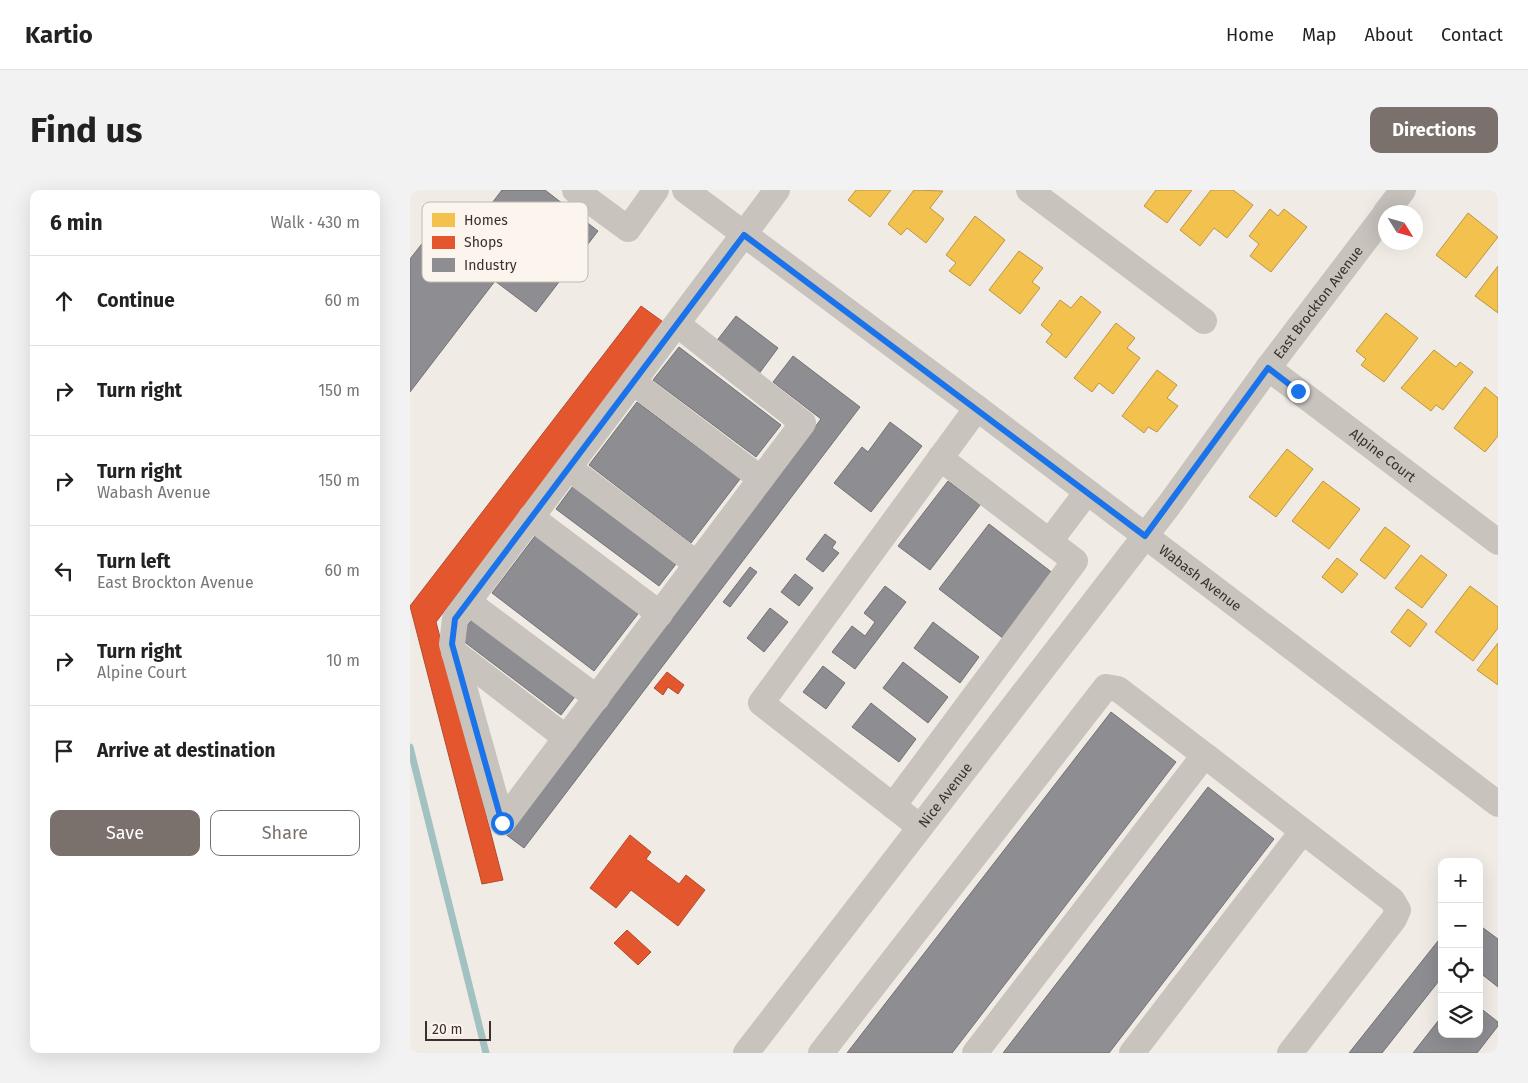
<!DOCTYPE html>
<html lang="en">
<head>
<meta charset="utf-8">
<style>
	:root { --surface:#fff; --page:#f2f2f2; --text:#222; --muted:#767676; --line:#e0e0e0; --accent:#7a716c }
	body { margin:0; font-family:"Fira Sans",sans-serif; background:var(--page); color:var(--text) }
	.controls { position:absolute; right:15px; bottom:15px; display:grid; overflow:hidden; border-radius:10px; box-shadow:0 5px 20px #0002 }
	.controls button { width:45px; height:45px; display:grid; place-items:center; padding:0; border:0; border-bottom:1px solid var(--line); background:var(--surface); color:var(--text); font:25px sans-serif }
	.compass { position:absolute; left:968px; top:15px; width:45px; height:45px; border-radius:50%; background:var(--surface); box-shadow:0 5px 20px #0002; rotate:127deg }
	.scale { position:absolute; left:15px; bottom:12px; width:66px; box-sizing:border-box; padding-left:5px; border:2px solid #3b302b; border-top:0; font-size:14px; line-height:18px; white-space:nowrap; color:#3b302b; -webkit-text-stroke:4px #fbf5ee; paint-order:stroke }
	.stop { position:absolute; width:15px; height:15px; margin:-11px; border:4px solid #1a73e8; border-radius:50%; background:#fff }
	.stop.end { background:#1a73e8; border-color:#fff; box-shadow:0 1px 5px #0008 }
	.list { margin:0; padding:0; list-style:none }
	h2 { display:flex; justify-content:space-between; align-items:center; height:65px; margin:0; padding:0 20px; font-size:21px }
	h2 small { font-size:16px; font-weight:400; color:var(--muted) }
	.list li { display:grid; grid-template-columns:32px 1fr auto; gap:15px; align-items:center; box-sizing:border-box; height:90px; padding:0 20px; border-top:1px solid var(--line) }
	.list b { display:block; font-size:19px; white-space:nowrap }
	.list p { margin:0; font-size:16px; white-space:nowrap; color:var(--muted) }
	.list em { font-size:16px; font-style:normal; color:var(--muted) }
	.actions { display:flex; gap:10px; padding:15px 20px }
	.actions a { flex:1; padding:11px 0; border:1px solid var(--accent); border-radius:10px; text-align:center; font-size:18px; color:var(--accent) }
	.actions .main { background:var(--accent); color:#fff }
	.icon { flex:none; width:28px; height:28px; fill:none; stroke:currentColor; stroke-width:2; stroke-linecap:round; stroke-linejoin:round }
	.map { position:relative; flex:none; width:1088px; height:863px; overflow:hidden; border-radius:10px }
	header { display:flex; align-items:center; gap:30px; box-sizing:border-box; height:70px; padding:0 25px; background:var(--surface); border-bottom:1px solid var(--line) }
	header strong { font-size:24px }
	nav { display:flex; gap:28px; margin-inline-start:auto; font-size:18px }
	.intro { display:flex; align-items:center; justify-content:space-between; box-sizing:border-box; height:120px; padding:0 30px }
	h1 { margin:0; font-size:35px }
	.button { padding:12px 22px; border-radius:10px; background:var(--accent); color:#fff; font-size:18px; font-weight:700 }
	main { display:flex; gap:30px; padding:0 30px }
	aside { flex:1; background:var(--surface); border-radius:10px; box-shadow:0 5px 20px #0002 }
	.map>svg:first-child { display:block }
	.homes { fill:#f2c14e; stroke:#bb9644 }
	.shops { fill:#e4572e; stroke:#b14b2d }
	.industry { fill:#8d8d92; stroke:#747173 }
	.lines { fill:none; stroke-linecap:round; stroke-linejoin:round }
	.stream { stroke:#a1c2c1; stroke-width:7 }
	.minor { stroke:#c9c3be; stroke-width:26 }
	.route { stroke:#1a73e8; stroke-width:6 }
	.labels { text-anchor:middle; stroke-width:5; stroke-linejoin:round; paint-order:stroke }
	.street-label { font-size:14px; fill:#3b302b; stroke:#fbf5ee }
	.key { fill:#fbf5ee; stroke:#c1bab4; stroke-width:1 }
	.key-label { font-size:14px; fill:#3b302b }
</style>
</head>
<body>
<header>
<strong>Kartio</strong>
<nav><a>Home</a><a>Map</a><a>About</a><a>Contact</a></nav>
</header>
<div class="intro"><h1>Find us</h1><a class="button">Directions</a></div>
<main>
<aside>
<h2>6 min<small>Walk · 430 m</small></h2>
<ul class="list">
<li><svg class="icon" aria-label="ahead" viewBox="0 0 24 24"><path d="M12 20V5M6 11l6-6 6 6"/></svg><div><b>Continue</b></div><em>60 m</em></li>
<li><svg class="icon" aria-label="right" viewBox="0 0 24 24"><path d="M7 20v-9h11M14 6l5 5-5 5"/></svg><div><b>Turn right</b></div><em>150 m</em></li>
<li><svg class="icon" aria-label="right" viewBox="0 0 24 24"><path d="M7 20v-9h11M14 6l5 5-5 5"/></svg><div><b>Turn right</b><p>Wabash Avenue</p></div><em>150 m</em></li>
<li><svg class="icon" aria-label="left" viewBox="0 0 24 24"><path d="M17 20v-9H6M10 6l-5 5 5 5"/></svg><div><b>Turn left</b><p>East Brockton Avenue</p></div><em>60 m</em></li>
<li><svg class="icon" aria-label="right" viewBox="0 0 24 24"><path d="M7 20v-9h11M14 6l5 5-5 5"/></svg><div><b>Turn right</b><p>Alpine Court</p></div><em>10 m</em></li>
<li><svg class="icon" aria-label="arrive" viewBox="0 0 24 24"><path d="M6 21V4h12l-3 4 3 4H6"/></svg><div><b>Arrive at destination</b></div></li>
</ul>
<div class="actions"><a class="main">Save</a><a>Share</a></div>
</aside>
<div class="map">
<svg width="1088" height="863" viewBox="0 0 1088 863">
	<rect width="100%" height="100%" fill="#f0ebe5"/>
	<g class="homes">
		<polygon points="446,0 481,0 460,27 438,10"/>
		<polygon points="504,0 533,1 520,18 534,29 516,53 497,38 491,45 478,34"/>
		<polygon points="746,0 745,0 782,0 757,33 734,16"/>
		<polygon points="801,0 823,0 843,15 817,48 804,38 790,56 770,40"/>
		<polygon points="860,19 868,26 874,19 897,37 861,82 840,66 849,54 839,46"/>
		<polygon points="1058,23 1088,47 1056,88 1026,65"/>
		<polygon points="565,26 595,50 560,96 539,81 546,73 536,65"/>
		<polygon points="609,61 633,78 622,92 630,98 610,124 579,100"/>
		<polygon points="1088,76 1088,123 1065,106"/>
		<polygon points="671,106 691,122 656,168 636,152 642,144 631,135 650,110 661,118"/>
		<polygon points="976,123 1008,148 974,192 951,175 956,169 946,161"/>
		<polygon points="706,133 725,148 717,158 730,168 703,204 689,193 682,202 664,188"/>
		<polygon points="1024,160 1046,177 1050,172 1063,182 1033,220 1026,215 1021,221 991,198"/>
		<polygon points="747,180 767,195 757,208 768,216 747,242 738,237 734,243 712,226"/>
		<polygon points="1075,197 1088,208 1088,246 1075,262 1044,238"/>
		<polygon points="877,259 903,279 866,327 839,307"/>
		<polygon points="913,291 950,319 919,359 882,331"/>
		<polygon points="975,337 1000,356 975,389 950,370"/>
		<polygon points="1011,365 1037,385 1012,418 985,398"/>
		<polygon points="927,368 948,384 932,403 912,387"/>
		<polygon points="1060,396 1088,417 1088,438 1063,471 1025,442"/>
		<polygon points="998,419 1017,434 1000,457 981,442"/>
		<polygon points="1088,453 1088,495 1067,480"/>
	</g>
	<g class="shops">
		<polygon points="231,116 256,134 26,432 93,690 72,694 0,416"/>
		<polygon points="257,482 274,495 268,504 258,497 253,505 244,498"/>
		<polygon points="220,645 241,662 236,669 269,694 276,685 295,700 268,736 221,700 206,718 180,698"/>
		<polygon points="217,740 241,762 228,775 204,753"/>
	</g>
	<g class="industry">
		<polygon points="92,0 135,0 188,41 126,122 85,91 0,202 0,69 22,41 46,60"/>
		<polygon points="326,126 368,158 348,185 305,153"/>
		<polygon points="269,157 371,235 346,267 243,190"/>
		<polygon points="383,166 450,217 114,658 94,643 411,229 363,192"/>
		<polygon points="227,212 330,289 281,353 179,275"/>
		<polygon points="480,232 512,256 461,322 424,293 452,257 458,262"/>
		<polygon points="538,291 570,315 520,380 488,356"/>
		<polygon points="163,296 266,374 249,396 146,319"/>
		<polygon points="579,334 644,384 594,449 529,399"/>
		<polygon points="128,342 231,420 184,481 82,403"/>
		<polygon points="415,344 426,352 422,358 429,363 413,382 396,369"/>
		<polygon points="340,377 347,382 320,417 313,412"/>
		<polygon points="385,384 403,398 389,416 371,402"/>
		<polygon points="475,396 496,412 445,479 422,462 442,436 455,446 465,432 454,423"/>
		<polygon points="360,418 378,432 354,462 337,448"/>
		<polygon points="64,427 167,504 151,525 48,447"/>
		<polygon points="523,432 569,467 550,493 504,458"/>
		<polygon points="493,472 538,507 518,533 473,498"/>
		<polygon points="413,476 435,493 416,519 393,502"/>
		<polygon points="461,513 506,549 489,572 442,537"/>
		<polygon points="701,522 766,572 542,863 437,863"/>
		<polygon points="798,597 864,649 699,863 593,863"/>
		<polygon points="1069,735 1088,749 1088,797 1069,782"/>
		<polygon points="1032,746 1032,787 972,863 939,863"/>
		<polygon points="1069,817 1088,832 1088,836 1067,863 1003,863 1032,826 1032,844 1069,844"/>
	</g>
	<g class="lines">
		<polyline class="stream" points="0,557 76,863"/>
		<g class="minor">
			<polyline points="165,0 218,39 246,0"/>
			<path id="s1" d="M 275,0 L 567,218 L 1088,614"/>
			<polyline points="619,0 794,131"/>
			<polyline points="976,22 993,0"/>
			<polyline points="267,134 393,233 92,633 42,454 45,429 367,0"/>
			<path id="s2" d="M 858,178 L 1088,352"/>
			<polyline points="223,192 351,289"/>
			<polyline points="159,278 287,374"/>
			<polyline points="121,327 250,424"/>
			<polyline points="640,351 677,302"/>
			<polyline points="58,412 187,508"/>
			<polyline points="44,462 156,548"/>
			<polyline points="483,616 665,371 530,268"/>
			<polyline points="510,637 351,513 567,218"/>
			<path id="s3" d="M 336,863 L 759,315 L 858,178 L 976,23"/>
			<polyline points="411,863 696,497 708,499 797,567"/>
			<polyline points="565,863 793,567 797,567 982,710 988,720 984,729 880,863"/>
			<polyline points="722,863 892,642"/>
		</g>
	</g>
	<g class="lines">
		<polyline class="route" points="92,633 42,454 45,429 334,45 735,346 858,178 888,201"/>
	</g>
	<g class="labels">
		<g class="street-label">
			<text dy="5" stroke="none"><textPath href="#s3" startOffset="944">East Brockton Avenue</textPath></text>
			<text dy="5" stroke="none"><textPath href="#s2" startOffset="144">Alpine Court</textPath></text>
			<text dy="5" stroke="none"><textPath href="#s1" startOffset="645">Wabash Avenue</textPath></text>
			<text dy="5" stroke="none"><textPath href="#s3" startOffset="326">Nice Avenue</textPath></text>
		</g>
	</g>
	<rect x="12" y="12" width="166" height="80" rx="8" class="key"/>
	<rect x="22" y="23" width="23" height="14" fill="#f2c14e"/>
	<rect x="22" y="46" width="23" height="13" fill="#e4572e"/>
	<rect x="22" y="68" width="23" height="14" fill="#8d8d92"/>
	<g class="key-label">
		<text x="54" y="35">Homes</text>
		<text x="54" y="57">Shops</text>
		<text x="54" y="80">Industry</text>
	</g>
</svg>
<div class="controls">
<button>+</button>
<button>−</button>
<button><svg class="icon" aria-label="locate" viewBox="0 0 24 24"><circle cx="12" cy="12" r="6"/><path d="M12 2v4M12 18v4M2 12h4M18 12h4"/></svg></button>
<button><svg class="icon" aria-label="layers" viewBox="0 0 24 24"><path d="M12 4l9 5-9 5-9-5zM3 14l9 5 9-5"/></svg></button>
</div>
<svg class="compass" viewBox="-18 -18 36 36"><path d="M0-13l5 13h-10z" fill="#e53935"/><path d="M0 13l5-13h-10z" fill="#767676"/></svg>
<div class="scale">20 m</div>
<div class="stop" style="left:92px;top:633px"></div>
<div class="stop end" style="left:888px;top:201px"></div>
</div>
</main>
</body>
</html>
